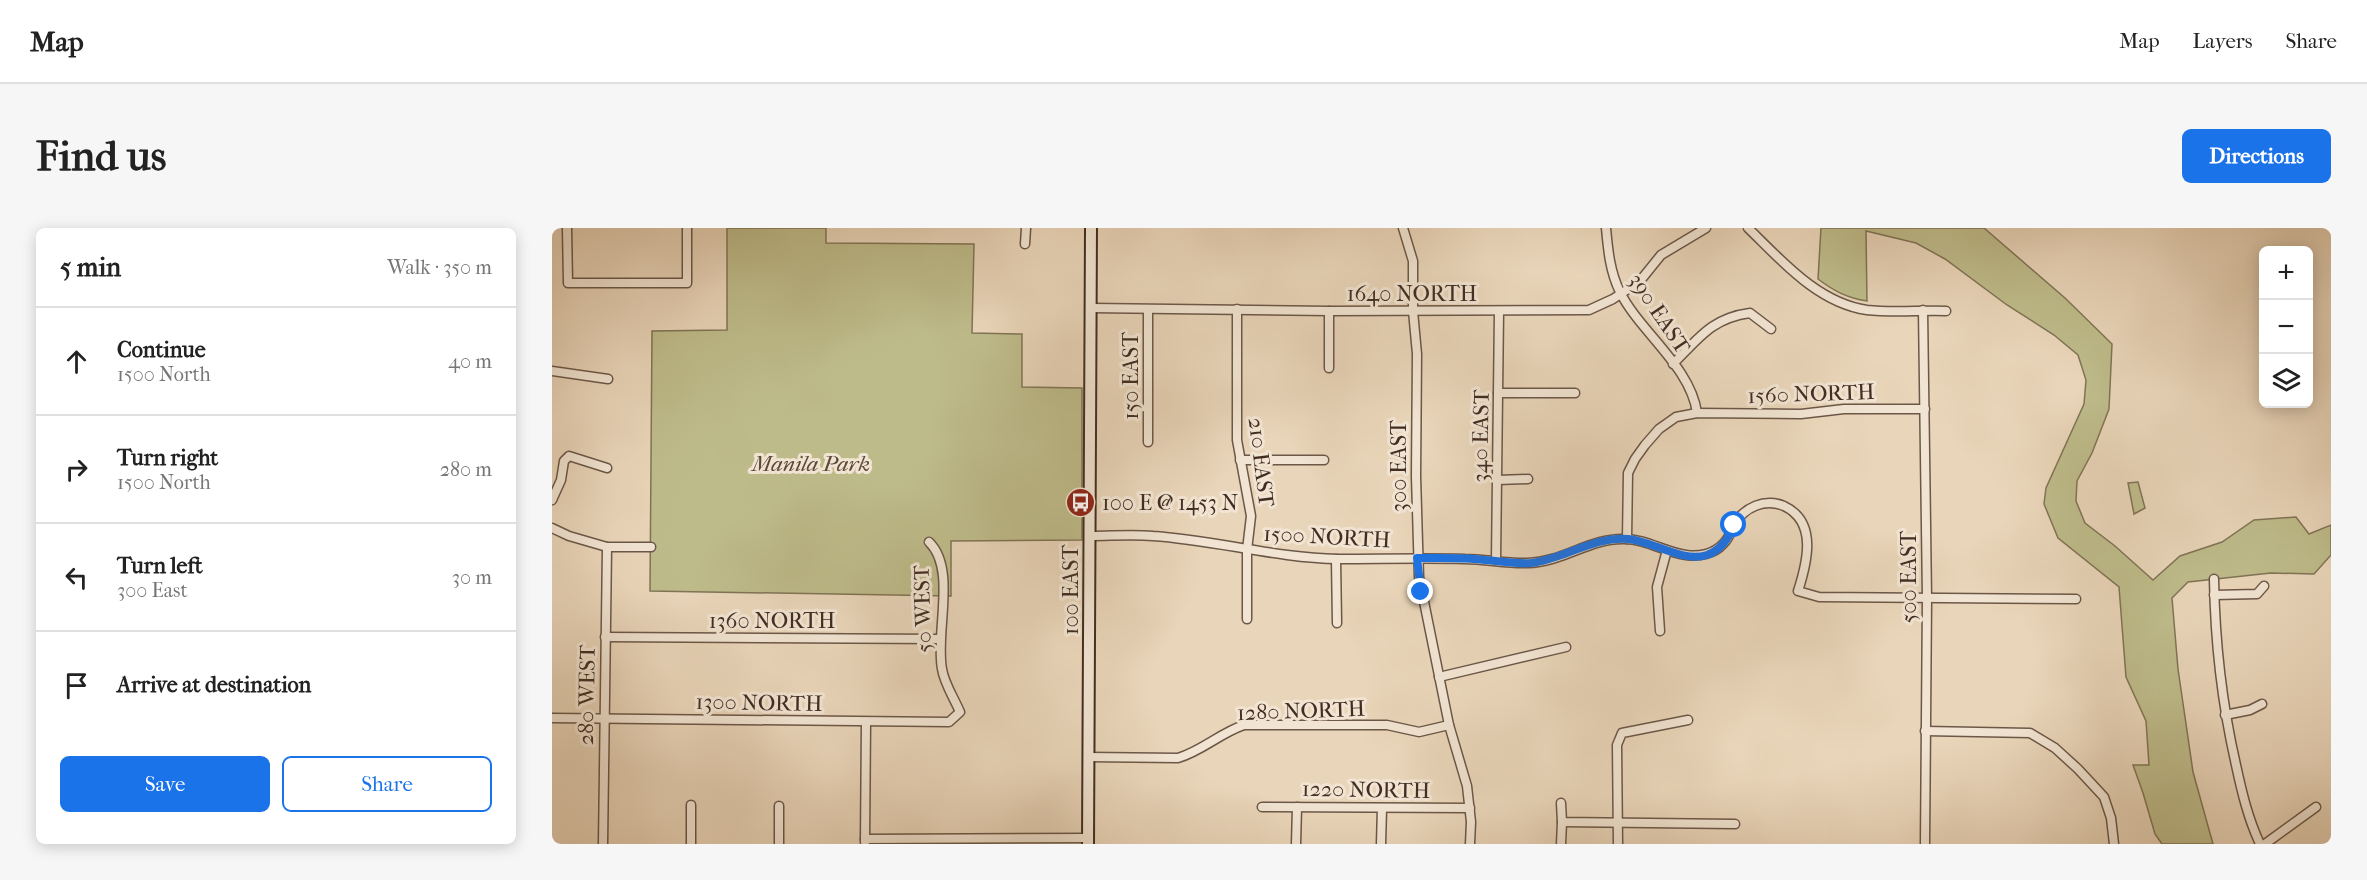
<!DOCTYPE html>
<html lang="en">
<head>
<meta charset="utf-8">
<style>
	:root { --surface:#fff; --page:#f6f6f6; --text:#222; --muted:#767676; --line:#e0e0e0; --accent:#1a73e8 }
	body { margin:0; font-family:"IM FELL French Canon",serif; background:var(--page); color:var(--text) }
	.controls { position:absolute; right:18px; top:18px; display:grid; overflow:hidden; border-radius:9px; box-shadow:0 3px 15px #0003 }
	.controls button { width:54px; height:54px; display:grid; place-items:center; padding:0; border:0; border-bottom:2px solid var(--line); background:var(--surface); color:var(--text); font:30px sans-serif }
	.stop { position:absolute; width:18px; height:18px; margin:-14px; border:4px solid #1a73e8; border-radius:50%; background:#fff }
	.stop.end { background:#1a73e8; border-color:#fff; box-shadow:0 2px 6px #0008 }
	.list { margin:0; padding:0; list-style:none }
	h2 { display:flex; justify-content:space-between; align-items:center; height:78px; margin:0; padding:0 24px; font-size:26px }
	h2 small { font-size:20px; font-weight:400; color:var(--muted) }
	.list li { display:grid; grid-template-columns:39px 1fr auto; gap:18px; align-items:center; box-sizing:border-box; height:108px; padding:0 24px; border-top:2px solid var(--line) }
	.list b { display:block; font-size:22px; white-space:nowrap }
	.list p { margin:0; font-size:20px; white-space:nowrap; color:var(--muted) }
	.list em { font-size:20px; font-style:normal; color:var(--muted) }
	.actions { display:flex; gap:12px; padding:18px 24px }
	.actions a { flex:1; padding:14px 0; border:2px solid var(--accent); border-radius:9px; text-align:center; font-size:21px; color:var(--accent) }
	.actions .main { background:var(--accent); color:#fff }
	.icon { flex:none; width:33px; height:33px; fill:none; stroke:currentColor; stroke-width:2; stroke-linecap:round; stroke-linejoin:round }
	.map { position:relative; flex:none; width:1779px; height:616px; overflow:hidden; border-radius:9px }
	header { display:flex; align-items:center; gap:36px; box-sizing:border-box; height:84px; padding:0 30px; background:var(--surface); border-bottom:2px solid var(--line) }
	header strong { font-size:28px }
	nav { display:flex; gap:33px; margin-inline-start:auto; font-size:21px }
	.intro { display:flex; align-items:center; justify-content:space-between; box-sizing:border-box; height:144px; padding:0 36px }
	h1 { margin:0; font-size:42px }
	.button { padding:15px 27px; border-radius:9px; background:var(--accent); color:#fff; font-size:21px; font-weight:700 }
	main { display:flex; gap:36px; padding:0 36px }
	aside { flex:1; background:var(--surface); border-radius:9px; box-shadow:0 3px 15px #0003 }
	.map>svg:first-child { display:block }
	.green { fill:#bebb8a; stroke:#807456; stroke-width:1.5 }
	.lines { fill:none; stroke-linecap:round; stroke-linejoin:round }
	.minor-casing { stroke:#6c5748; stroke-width:11 }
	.secondary-casing { stroke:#422d22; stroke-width:14 }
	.minor { stroke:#f1e4d2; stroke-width:8 }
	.secondary { stroke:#f1e4d2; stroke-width:10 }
	.route { stroke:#1a73e8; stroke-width:8 }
	.labels { text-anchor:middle; stroke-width:6; stroke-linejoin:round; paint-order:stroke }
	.street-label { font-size:22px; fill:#422d22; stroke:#f1e4d2 }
	.park-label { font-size:22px; font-style:italic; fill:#5b4937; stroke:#f1e4d2 }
	.poi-label { font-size:22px; fill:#422d22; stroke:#f1e4d2; text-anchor:start }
</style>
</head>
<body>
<header>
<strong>Map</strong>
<nav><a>Map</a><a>Layers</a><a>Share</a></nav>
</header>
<div class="intro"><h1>Find us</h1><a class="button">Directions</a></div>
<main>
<aside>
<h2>5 min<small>Walk · 350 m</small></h2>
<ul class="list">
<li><svg class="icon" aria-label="ahead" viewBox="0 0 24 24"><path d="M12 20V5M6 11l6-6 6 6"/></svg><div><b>Continue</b><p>1500 North</p></div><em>40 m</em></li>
<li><svg class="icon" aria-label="right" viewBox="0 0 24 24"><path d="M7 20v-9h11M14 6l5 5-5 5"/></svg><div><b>Turn right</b><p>1500 North</p></div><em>280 m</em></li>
<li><svg class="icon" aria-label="left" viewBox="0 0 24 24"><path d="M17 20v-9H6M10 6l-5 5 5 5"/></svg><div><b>Turn left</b><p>300 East</p></div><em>30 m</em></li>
<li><svg class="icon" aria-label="arrive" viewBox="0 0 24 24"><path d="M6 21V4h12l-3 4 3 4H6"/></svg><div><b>Arrive at destination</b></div></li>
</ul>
<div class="actions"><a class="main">Save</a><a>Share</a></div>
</aside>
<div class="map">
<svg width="1779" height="616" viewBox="0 0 1779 616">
	<rect width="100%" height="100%" fill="#e9d5b9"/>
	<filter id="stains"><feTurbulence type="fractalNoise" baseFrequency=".00333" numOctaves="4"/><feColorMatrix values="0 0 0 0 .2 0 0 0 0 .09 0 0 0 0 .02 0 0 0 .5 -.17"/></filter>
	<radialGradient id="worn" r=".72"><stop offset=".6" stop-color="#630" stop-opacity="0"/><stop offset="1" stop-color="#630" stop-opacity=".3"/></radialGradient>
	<g class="green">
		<polygon points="175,0 274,0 274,15 422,16 420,105 470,106 470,159 530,160 530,312 399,313 399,368 98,363 100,103 175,102"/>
		<path d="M 1269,0 L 1432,0 L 1513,70 L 1560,116 L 1557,181 L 1540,225 L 1525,253 L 1524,273 L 1533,295 L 1563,318 L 1601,352 L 1628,328 L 1670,314 L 1702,292 L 1744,289 L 1757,306 L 1779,297 L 1779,327 L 1762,346 L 1719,345 L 1636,354 L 1620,370 L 1626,441 L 1641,544 L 1661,616 L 1610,616 L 1603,606 L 1591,565 L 1581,537 L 1597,537 L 1594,493 L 1574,449 L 1567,359 L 1506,310 L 1492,276 L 1494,260 L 1532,176 L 1534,152 L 1526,127 L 1502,107 L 1455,77 L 1393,31 L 1364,15 L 1314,3 L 1315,73 C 1295,70 1282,63 1266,51 Z"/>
		<polygon points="1586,254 1593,280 1582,286 1576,255"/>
	</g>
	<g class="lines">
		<defs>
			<g id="minor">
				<polyline points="15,0 16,55 135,55 135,0"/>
				<polyline points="851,0 861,33 861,83 865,126 864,248 867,349 897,497 915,558 919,594 918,616"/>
				<path d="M 1054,0 C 1056,22 1058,44 1068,64 C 1088,104 1139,139 1145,185"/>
				<path d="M 1196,0 C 1230,33 1266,75 1315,82 C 1341,85 1368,82 1394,83"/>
				<polyline points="473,16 474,0"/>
				<polyline points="539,80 777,83 1037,82 1061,71 1088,53 1109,27 1154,0"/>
				<polyline points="685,81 685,212 699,288 695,322 695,391"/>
				<polyline points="1371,82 1375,370 1373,616"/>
				<path d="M 1121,136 C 1147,110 1160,90 1198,85 L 1219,101"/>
				<polyline points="777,140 777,83"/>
				<polyline points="0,143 56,151"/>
				<polyline points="946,165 1023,165"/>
				<polyline points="596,214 596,82"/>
				<polyline points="688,232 772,232"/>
				<polyline points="945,252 976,251"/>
				<polyline points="0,272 9,252 12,233 17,228 55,240"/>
				<polyline points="0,300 17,308 55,319 99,319"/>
				<path d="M 538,308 C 559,308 580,306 601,308 C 663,312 724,330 786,331 C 828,331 871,330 913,331 C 934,331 955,336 976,335 C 1011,334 1038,310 1072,311 C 1095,311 1112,324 1134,327 C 1147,329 1162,326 1171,316 C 1177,311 1179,303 1182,297 C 1192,279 1213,270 1232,278 C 1266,294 1255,335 1246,363 L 1267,369 L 1524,371"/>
				<polyline points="1075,311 1076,245 1083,231 1093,217 1107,201 1124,189 1145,185 1249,186 1292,181 1373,181"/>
				<polyline points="784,331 785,395"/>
				<polyline points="944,333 947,83"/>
				<path d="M 1662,351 C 1663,414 1670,476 1684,537 C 1690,565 1696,590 1708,616"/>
				<polyline points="1662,367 1705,366 1712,358"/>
				<polyline points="1108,403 1105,359 1115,322"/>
				<polyline points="53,409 388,411"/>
				<polyline points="887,449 1014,419"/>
				<polyline points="1673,487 1698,482 1710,476"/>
				<path d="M 0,490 L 397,494 L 408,484 C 402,470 392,455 390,441 C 383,404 405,341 377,314"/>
				<polyline points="1373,503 1478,505 1503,520 1526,541 1552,569 1559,590 1562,616"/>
				<path d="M 536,529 L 626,530 C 650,523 668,505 692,497 L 835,497 L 867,504 L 897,497"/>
				<polyline points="1009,575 1010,594 1183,596"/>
				<polyline points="139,577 139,616"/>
				<polyline points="710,579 918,580"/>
				<polyline points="313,611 536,610"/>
				<polyline points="313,614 314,494"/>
				<polyline points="51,616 55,319"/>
				<polyline points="227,616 227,578"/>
				<polyline points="744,616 745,579"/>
				<polyline points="829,616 830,580"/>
				<polyline points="1009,616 1010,594"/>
				<polyline points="1066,616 1065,517 1070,505 1136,492"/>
				<polyline points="1713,616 1764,579"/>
			</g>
			<polyline id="secondary" points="536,616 539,0"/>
		</defs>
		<use href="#minor" class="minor-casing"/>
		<use href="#secondary" class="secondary-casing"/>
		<use href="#minor" class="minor"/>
		<use href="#secondary" class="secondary"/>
	</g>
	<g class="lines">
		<path class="route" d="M 869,364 L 865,330 C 887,330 911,329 933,332 C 948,333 964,336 979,335 C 1013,331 1041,308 1076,311 C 1101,313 1130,335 1155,327 C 1169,322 1177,310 1182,297"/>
	</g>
	<defs>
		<symbol id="bus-disc" viewBox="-11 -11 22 22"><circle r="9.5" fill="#8f2418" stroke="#f1e4d2"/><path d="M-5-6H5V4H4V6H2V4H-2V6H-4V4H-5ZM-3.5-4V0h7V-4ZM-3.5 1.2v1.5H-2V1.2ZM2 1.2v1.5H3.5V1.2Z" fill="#fff"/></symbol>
	</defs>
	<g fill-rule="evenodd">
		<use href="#bus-disc" x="512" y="258" width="33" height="33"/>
	</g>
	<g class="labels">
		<g class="street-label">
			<text x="860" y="73">1640 NORTH</text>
			<text transform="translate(1108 85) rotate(56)" y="8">390 EAST</text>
			<text transform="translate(578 148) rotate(-90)" y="8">150 EAST</text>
			<text transform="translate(1259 165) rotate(-2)" y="8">1560 NORTH</text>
			<text transform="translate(928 208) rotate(-89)" y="8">340 EAST</text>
			<text transform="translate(710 234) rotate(83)" y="8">210 EAST</text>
			<text transform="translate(846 238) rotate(-90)" y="8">300 EAST</text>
			<text transform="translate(775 308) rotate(3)" y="8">1500 NORTH</text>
			<text transform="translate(1356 349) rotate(-90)" y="8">500 EAST</text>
			<text transform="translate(518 362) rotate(-90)" y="8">100 EAST</text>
			<text transform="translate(370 381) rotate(-92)" y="8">50 WEST</text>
			<text x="220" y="400">1360 NORTH</text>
			<text transform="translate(34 467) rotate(-89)" y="8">280 WEST</text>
			<text transform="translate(207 474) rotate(1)" y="8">1300 NORTH</text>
			<text transform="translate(749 482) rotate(-2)" y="8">1280 NORTH</text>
			<text transform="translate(814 561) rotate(1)" y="8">1220 NORTH</text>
		</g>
		<g class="park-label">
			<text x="259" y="243">Manila Park</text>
		</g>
		<g class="poi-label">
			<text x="550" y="282">100 E @ 1453 N</text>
		</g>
	</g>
	<rect width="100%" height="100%" filter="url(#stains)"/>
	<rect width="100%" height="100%" fill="url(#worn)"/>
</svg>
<div class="controls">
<button>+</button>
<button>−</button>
<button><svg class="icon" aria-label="layers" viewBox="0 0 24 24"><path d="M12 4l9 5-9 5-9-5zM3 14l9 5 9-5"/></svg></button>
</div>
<div class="stop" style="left:1182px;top:297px"></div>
<div class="stop end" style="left:869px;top:364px"></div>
</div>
</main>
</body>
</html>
